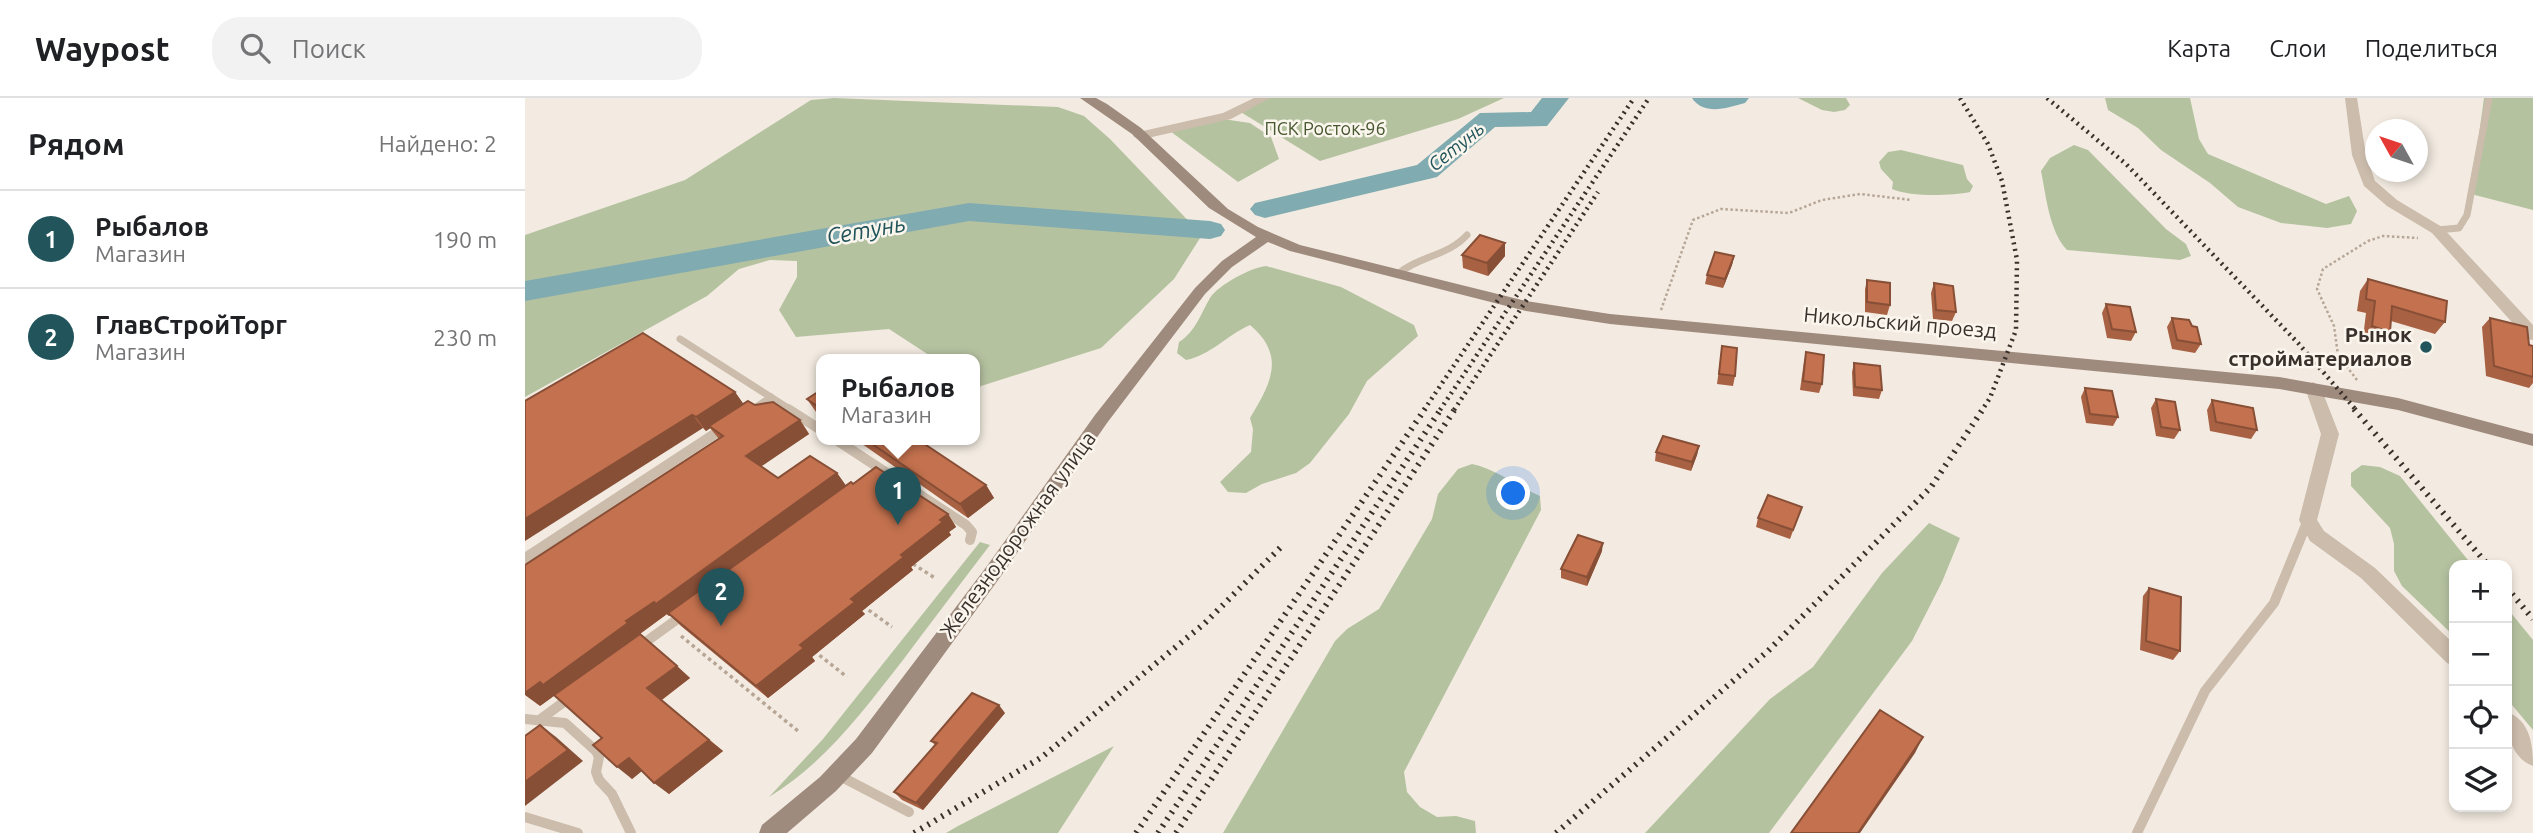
<!DOCTYPE html>
<html lang="ru">
<head>
<meta charset="utf-8">
<style>
	:root { --surface:#fff; --page:#f2f2f2; --text:#202124; --muted:#757577; --line:#e0e0e0; --accent:#21545b }
	body { margin:0; font-family:Ubuntu,sans-serif; background:var(--page); color:var(--text) }
	.controls { position:absolute; right:21px; bottom:21px; display:grid; overflow:hidden; border-radius:14px; box-shadow:0 4px 10px #0003 }
	.controls button { width:63px; height:63px; display:grid; place-items:center; padding:0; border:0; border-bottom:2px solid var(--line); background:var(--surface); color:var(--text); font:35px sans-serif }
	.compass { position:absolute; left:1840px; top:21px; width:63px; height:63px; border-radius:50%; background:var(--surface); box-shadow:0 4px 10px #0003; rotate:310deg }
	.you { position:absolute; left:989px; top:396px; width:24px; height:24px; margin:-18px; border:5px solid #fff; border-radius:50%; background:#1a73e8; box-shadow:0 0 0 10px #1a73e833 }
	.badge { display:grid; place-items:center; width:46px; height:46px; border-radius:50%; background:var(--accent); color:#fff; font-size:23px; font-weight:700 }
	.pin { position:absolute; translate:-50% -58px; filter:drop-shadow(0 2px 4px #0008) }
	.pin::after { content:''; position:absolute; top:37px; width:24px; height:21px; background:inherit; clip-path:polygon(0 0,100% 0,50% 100%) }
	.popup { position:absolute; left:291px; top:256px; width:164px; height:91px; box-sizing:border-box; display:grid; place-content:center; border-radius:14px; background:var(--surface); filter:drop-shadow(0 2px 5px #0005); font-size:23px; white-space:nowrap; color:var(--muted) }
	.popup b { font-size:26px; color:var(--text) }
	.popup::after { content:''; position:absolute; left:50%; top:100%; margin-left:-14px; border:14px solid transparent; border-top-color:var(--surface) }
	.list { margin:0; padding:0; list-style:none }
	h2 { display:flex; justify-content:space-between; align-items:center; height:91px; margin:0; padding:0 28px; font-size:30px }
	h2 small { font-size:23px; font-weight:400; color:var(--muted) }
	.list li { display:grid; grid-template-columns:46px 1fr auto; gap:21px; align-items:center; box-sizing:border-box; height:98px; padding:0 28px; border-top:2px solid var(--line) }
	.list b { display:block; font-size:26px; white-space:nowrap }
	.list p { margin:0; font-size:23px; white-space:nowrap; color:var(--muted) }
	.list em { font-size:23px; font-style:normal; color:var(--muted) }
	.icon { flex:none; width:38px; height:38px; fill:none; stroke:currentColor; stroke-width:2; stroke-linecap:round; stroke-linejoin:round }
	.map { position:relative; flex:none; width:2008px; height:735px; overflow:hidden }
	header { display:flex; align-items:center; gap:42px; box-sizing:border-box; height:98px; padding:0 35px; background:var(--surface); border-bottom:2px solid var(--line) }
	header strong { font-size:33px }
	nav { display:flex; gap:38px; margin-inline-start:auto; font-size:24px }
	.search { width:490px; height:63px; background:var(--page); display:flex; align-items:center; gap:18px; box-sizing:border-box; padding:0 24px; border-radius:28px; color:var(--muted); font-size:26px }
	main { display:flex }
	aside { flex:1; background:var(--surface) }
	.map>svg:first-child { display:block }
	.green { fill:#b5c2a0 }
	.lines { fill:none; stroke-linecap:round; stroke-linejoin:round }
	.river { fill:#80abb0; fill-rule:evenodd }
	.path-far1 { stroke:#b7a696; stroke-width:2.5; stroke-dasharray:2.5 2.5; stroke-linecap:butt }
	.path { stroke:#b7a696; stroke-width:3.5; stroke-dasharray:3.5 3.5; stroke-linecap:butt }
	.lane-far1 { stroke:#cbbcac; stroke-width:7 }
	.lane { stroke:#cbbcac; stroke-width:10 }
	.street { fill:#cbbcac; fill-rule:evenodd }
	.secondary { fill:#9f8b7d; fill-rule:evenodd }
	.rail-far1 { stroke:#39302b; stroke-width:4.5; stroke-dasharray:2 4.5; stroke-linecap:butt }
	.rail { stroke:#39302b; stroke-width:6; stroke-dasharray:2 6; stroke-linecap:butt }
	.wall { fill:#a86143 }
	.shaded-wall { fill:#884f37 }
	.building { fill:#c3714e; stroke:#884f37; stroke-width:2 }
	.poi-dot { fill:#21545b; stroke:#faf5ed; stroke-width:2.5 }
	.labels { text-anchor:middle; stroke-width:5; stroke-linejoin:round; paint-order:stroke }
	.far-park-label { font-size:18px; fill:#46572f; stroke:#faf5ed }
	.far-water-label { font-size:19px; font-style:italic; fill:#21545b; stroke:#faf5ed }
	.street-label { font-size:21px; fill:#39302b; stroke:#faf5ed }
	.poi-label { font-size:21px; font-weight:bold; fill:#39302b; stroke:#faf5ed; text-anchor:end }
	.water-label { font-size:23px; font-style:italic; fill:#21545b; stroke:#faf5ed }
</style>
</head>
<body>
<header>
<strong>Waypost</strong>
<div class="search"><svg class="icon" aria-label="search" viewBox="0 0 24 24"><circle cx="10" cy="10" r="6"/><path d="M15 15l6 6"/></svg>Поиск</div>
<nav><a>Карта</a><a>Слои</a><a>Поделиться</a></nav>
</header>
<main>
<aside>
<h2>Рядом<small>Найдено: 2</small></h2>
<ul class="list">
<li><span class="badge">1</span><div><b>Рыбалов</b><p>Магазин</p></div><em>190 m</em></li>
<li><span class="badge">2</span><div><b>ГлавСтройТорг</b><p>Магазин</p></div><em>230 m</em></li>
</ul>
</aside>
<div class="map">
<svg width="2008" height="735" viewBox="0 0 2008 735">
	<rect width="100%" height="100%" fill="#f3ebe1"/>
	<g class="green">
		<polygon points="309,0 533,9 559,18 585,41 677,137 649,181 576,250 453,289 450,287 450,261 410,261 364,231 271,239 254,212 272,179 272,163 245,162 214,171 182,198 0,299 0,137 160,82 286,2"/>
		<polygon points="739,0 979,0 933,21 795,63 714,13"/>
		<polygon points="1273,0 1321,0 1325,7 1320,12 1309,14 1297,12"/>
		<polygon points="1580,0 1665,0 1674,41 1683,56 1801,106 1824,98 1832,113 1826,126 1802,130 1756,125 1713,109 1685,85 1636,52 1613,30 1583,12"/>
		<polygon points="1959,0 2008,0 2008,112 1946,96"/>
		<polygon points="698,21 725,25 746,39 754,61 713,84 645,33"/>
		<path d="M 1549,47 L 1563,52 L 1641,131 L 1661,146 L 1666,158 L 1655,162 L 1542,152 C 1524,133 1521,97 1516,73 L 1525,60 Z"/>
		<path d="M 1376,52 L 1438,67 L 1442,81 L 1448,88 L 1445,94 C 1425,98 1385,99 1367,91 L 1368,84 L 1356,71 L 1354,64 L 1363,54 Z"/>
		<path d="M 741,168 L 816,189 L 889,227 L 893,238 L 842,283 L 824,316 L 785,365 L 771,375 L 737,386 L 721,395 L 703,394 L 695,384 L 726,354 L 728,331 L 725,320 C 745,287 762,258 725,227 C 702,237 686,257 661,262 L 652,255 L 654,244 C 671,233 675,217 685,200 C 693,187 727,169 741,168 Z"/>
		<path d="M 947,366 C 971,371 992,388 1015,398 L 1016,412 L 879,674 L 882,694 L 895,709 L 912,719 L 931,718 L 950,723 L 951,735 L 698,735 L 810,543 L 822,531 L 854,511 L 907,421 L 913,396 L 933,371 Z"/>
		<polygon points="1837,367 1855,369 1875,378 1947,467 1929,467 1929,538 1877,488 1869,473 1869,446 1865,430 1826,388 1826,375"/>
		<polygon points="1404,425 1435,440 1417,484 1387,543 1244,735 1120,735 1245,601 1288,569 1357,475"/>
		<path d="M 455,444 L 465,447 C 436,485 407,523 378,562 C 338,613 300,665 244,699 L 298,641 Z"/>
		<polygon points="1982,510 2008,542 2008,632 1982,601"/>
		<polygon points="589,648 533,735 421,735 433,728"/>
	</g>
	<g class="lines">
		<g class="river">
			<polygon points="1017,0 1044,0 1022,28 970,29 912,79 740,120 730,117 725,111 730,105 892,67 955,15 1006,14"/>
			<path d="M 1167,0 L 1224,0 L 1220,5 C 1202,10 1179,18 1167,0 Z"/>
			<polygon points="444,105 685,123 696,126 700,132 696,138 685,141 444,123 0,203 0,183"/>
		</g>
		<g class="path-far1">
			<polyline points="1136,212 1168,122 1196,111 1264,115 1297,102 1335,96 1387,102"/>
			<polyline points="1832,282 1813,257 1809,228 1792,191 1798,171 1843,143 1858,138 1893,140"/>
		</g>
		<g class="path">
			<polyline points="388,466 410,480"/>
			<polyline points="338,508 367,529"/>
			<polyline points="156,538 273,633"/>
			<polyline points="289,553 322,579"/>
		</g>
		<g class="lane-far1">
			<polyline points="1912,132 1934,130 1942,117 1964,0"/>
			<path d="M 873,176 C 894,158 923,158 942,137"/>
			<polyline points="155,241 266,312"/>
			<polyline points="227,312 246,299"/>
		</g>
		<g class="lane">
			<polyline points="263,311 296,332"/>
			<polyline points="310,341 441,427 447,434 445,442"/>
			<polyline points="0,460 197,331"/>
			<polyline points="115,548 158,517"/>
			<polyline points="17,620 47,598"/>
			<polyline points="0,621 40,625 71,653 74,659 71,674 74,682 87,696 106,735"/>
			<polyline points="313,677 384,714"/>
			<polyline points="0,719 53,735"/>
			<polyline points="1612,735 1680,593 1749,505 1783,422"/>
		</g>
		<g class="street">
			<polygon points="729,0 745,0 706,21 614,42 608,38 609,35 698,15"/>
			<polygon points="1820,0 1832,0 1841,57 1850,83 1872,102 1917,129 2008,227 2008,242 2002,241 1907,135 1862,108 1839,88 1827,57"/>
			<polygon points="1788,284 1796,290 1814,336 1792,422 1799,433 1850,470 1929,546 1929,568 1922,565 1836,480 1785,443 1774,422 1796,336 1780,290"/>
			<path d="M 1982,614 C 2005,622 2008,647 2008,668 C 1985,659 1982,635 1982,614 Z"/>
		</g>
		<polygon class="secondary" points="555,0 571,0 582,6 616,30 703,111 733,129 775,147 1001,203 1085,216 1754,279 1873,300 2008,336 2008,348 1873,312 1754,291 1085,226 1001,213 765,153 743,144 707,169 680,196 582,325 476,478 347,655 311,693 262,735 234,735 237,727 295,679 331,641 462,468 570,317 670,190 697,163 731,139 684,110 607,36"/>
		<g class="rail-far1">
			<polyline points="1435,0 1463,46 1477,83 1492,162 1491,232 1465,300 1457,312"/>
			<polyline points="1522,0 1601,66 1773,245 1831,312"/>
			<polyline points="899,312 1109,0"/>
			<polyline points="915,312 1124,0"/>
			<polyline points="929,312 1073,94"/>
		</g>
		<g class="rail">
			<polyline points="1829,311 1963,467"/>
			<polyline points="1982,490 2008,521"/>
			<polyline points="389,735 517,659 680,525 759,446"/>
			<polyline points="611,735 900,311"/>
			<polyline points="633,735 916,311"/>
			<polyline points="651,735 930,311"/>
			<polyline points="1031,735 1243,553 1406,389 1458,311"/>
		</g>
	</g>
	<g class="wall">
		<polygon points="937,157 980,158 963,178 938,170"/>
		<polygon points="1209,158 1207,167 1198,190 1180,186 1182,177"/>
		<polygon points="1843,181 1920,224 1910,236 1866,223 1865,234 1856,246 1838,240 1841,215 1832,213 1835,193"/>
		<polygon points="1342,182 1365,207 1362,217 1340,214 1340,191"/>
		<polygon points="1409,185 1431,214 1427,223 1408,221 1406,195"/>
		<polygon points="1581,206 1611,234 1606,243 1582,240 1577,215"/>
		<polygon points="1647,220 1676,246 1670,255 1647,251 1642,229"/>
		<polygon points="1965,220 2004,247 2008,248 2008,285 2004,290 1961,278 1957,229"/>
		<polygon points="1197,248 1210,278 1208,288 1192,286"/>
		<polygon points="1281,254 1297,286 1294,295 1275,292 1279,263"/>
		<polygon points="1329,265 1357,292 1354,301 1328,298 1327,274"/>
		<polygon points="1560,290 1593,319 1588,328 1561,325 1556,299"/>
		<polygon points="296,292 296,318 291,314 282,301"/>
		<polygon points="210,294 218,306 230,307 275,322 284,336 236,368 253,380 312,375 321,388 328,386 423,416 431,429 424,434 426,437 386,469 388,472 337,513 340,516 287,559 290,563 243,600 156,528 145,517 144,518 142,516 115,536 165,580 137,602 198,653 144,696 117,673 107,681 77,640 30,597 15,608 194,341 185,330 181,333 178,330 0,303"/>
		<polygon points="1631,301 1655,332 1649,341 1631,338 1626,310"/>
		<polygon points="1687,302 1732,332 1726,341 1685,333 1682,312"/>
		<polygon points="330,341 392,341 461,387 469,400 443,420"/>
		<polygon points="1174,348 1172,357 1166,373 1130,363 1131,354"/>
		<polygon points="1277,409 1265,441 1231,429 1233,420"/>
		<polygon points="1077,453 1062,488 1036,480 1036,471"/>
		<polygon points="1624,490 1655,553 1648,562 1615,552 1618,498"/>
		<polygon points="480,615 398,712 377,702 369,694 410,647 406,643"/>
	</g>
	<g class="shaded-wall">
		<polygon points="980,145 980,158 963,178 962,165"/>
		<polygon points="1209,158 1207,167 1198,190 1200,181"/>
		<polygon points="210,294 220,308 181,333 171,319"/>
		<polygon points="167,317 178,330 0,443 0,421"/>
		<polygon points="275,322 284,336 231,372 221,358"/>
		<polygon points="1174,348 1172,357 1166,373 1167,364"/>
		<polygon points="312,375 322,389 144,518 131,506"/>
		<polygon points="461,387 469,400 443,420 435,406"/>
		<polygon points="423,416 431,429 424,434 426,437 386,469 388,472 337,513 340,516 287,559 290,563 243,600 231,588 326,501"/>
		<polygon points="1078,445 1077,453 1062,488 1062,479"/>
		<polygon points="129,504 142,516 15,608 0,597 0,595"/>
		<polygon points="152,568 165,580 136,602 122,590"/>
		<polygon points="474,607 480,615 398,712 391,705"/>
		<polygon points="15,627 31,639 58,663 0,708 0,684"/>
		<polygon points="1398,639 1390,655 1335,735 1333,735"/>
		<polygon points="184,642 198,653 144,696 129,685"/>
		<polygon points="104,660 118,672 107,681 92,669"/>
	</g>
	<g class="building">
		<polygon points="955,137 980,145 962,165 937,157"/>
		<polygon points="1190,154 1209,158 1200,181 1182,177"/>
		<polygon points="1843,181 1922,203 1920,224 1867,208 1865,234 1847,228 1850,203 1841,201"/>
		<polygon points="1342,182 1365,185 1365,207 1342,204"/>
		<polygon points="1409,185 1428,188 1431,214 1411,212"/>
		<polygon points="1581,206 1605,209 1611,234 1587,231"/>
		<polygon points="1647,220 1664,222 1667,228 1672,229 1676,246 1652,242"/>
		<polygon points="1965,220 2002,229 2004,247 2008,248 2008,279 1969,268"/>
		<polygon points="118,235 210,294 171,319 167,317 0,421 0,303"/>
		<polygon points="1197,248 1212,250 1210,278 1194,276"/>
		<polygon points="1281,254 1299,257 1297,286 1278,283"/>
		<polygon points="1329,265 1355,268 1357,292 1330,289"/>
		<polygon points="1560,290 1587,293 1593,319 1565,316"/>
		<polygon points="296,292 296,311 282,301"/>
		<polygon points="1631,301 1650,304 1655,332 1636,329"/>
		<polygon points="1687,302 1728,310 1732,332 1691,324"/>
		<polygon points="223,303 230,307 248,304 275,322 221,358 253,380 285,358 312,375 131,506 129,504 101,523 103,525 18,587 15,584 0,595 0,467 198,338 184,328"/>
		<polygon points="1138,338 1174,348 1167,364 1131,354"/>
		<polygon points="340,341 392,341 461,387 435,406"/>
		<polygon points="351,369 423,416 415,422 418,424 376,457 379,459 326,501 330,504 275,547 279,550 231,588 143,515 326,384 328,386"/>
		<polygon points="1243,397 1277,409 1268,432 1233,420"/>
		<polygon points="1053,437 1078,445 1062,479 1036,471"/>
		<polygon points="1624,490 1656,499 1655,553 1621,543"/>
		<polygon points="115,536 152,568 122,590 184,642 129,685 104,660 92,669 68,647 77,640 29,597"/>
		<polygon points="447,595 474,607 391,705 369,694 412,645 406,643"/>
		<polygon points="1355,612 1398,639 1333,735 1266,735"/>
		<polygon points="15,627 43,652 0,684 0,638"/>
	</g>
	<circle class="poi-dot" cx="1901" cy="249" r="7"/>
	<g class="labels">
		<g class="far-park-label">
			<text x="800" y="37">ПСК Росток-96</text>
		</g>
		<g class="far-water-label">
			<text transform="translate(931 48) rotate(-39)" y="7">Сетунь</text>
		</g>
		<g class="street-label">
			<text transform="translate(1375 225) rotate(5)" y="7">Никольский проезд</text>
			<text transform="translate(493 437) rotate(-54)" y="7">Железнодорожная улица</text>
		</g>
		<g class="poi-label">
			<text x="1887" y="244">Рынок<tspan x="1887" dy="24">стройматериалов</tspan></text>
		</g>
		<g class="water-label">
			<text transform="translate(341 132) rotate(-10)" y="8">Сетунь</text>
		</g>
	</g>
</svg>
<div class="controls">
<button>+</button>
<button>−</button>
<button><svg class="icon" aria-label="locate" viewBox="0 0 24 24"><circle cx="12" cy="12" r="6"/><path d="M12 2v4M12 18v4M2 12h4M18 12h4"/></svg></button>
<button><svg class="icon" aria-label="layers" viewBox="0 0 24 24"><path d="M12 4l9 5-9 5-9-5zM3 14l9 5 9-5"/></svg></button>
</div>
<svg class="compass" viewBox="-18 -18 36 36"><path d="M0-13l5 13h-10z" fill="#e53935"/><path d="M0 13l5-13h-10z" fill="#757577"/></svg>
<div class="you"></div>
<div class="pin badge" style="left:373px;top:427px">1</div>
<div class="popup"><b>Рыбалов</b>Магазин</div>
<div class="pin badge" style="left:196px;top:528px">2</div>
</div>
</main>
</body>
</html>
